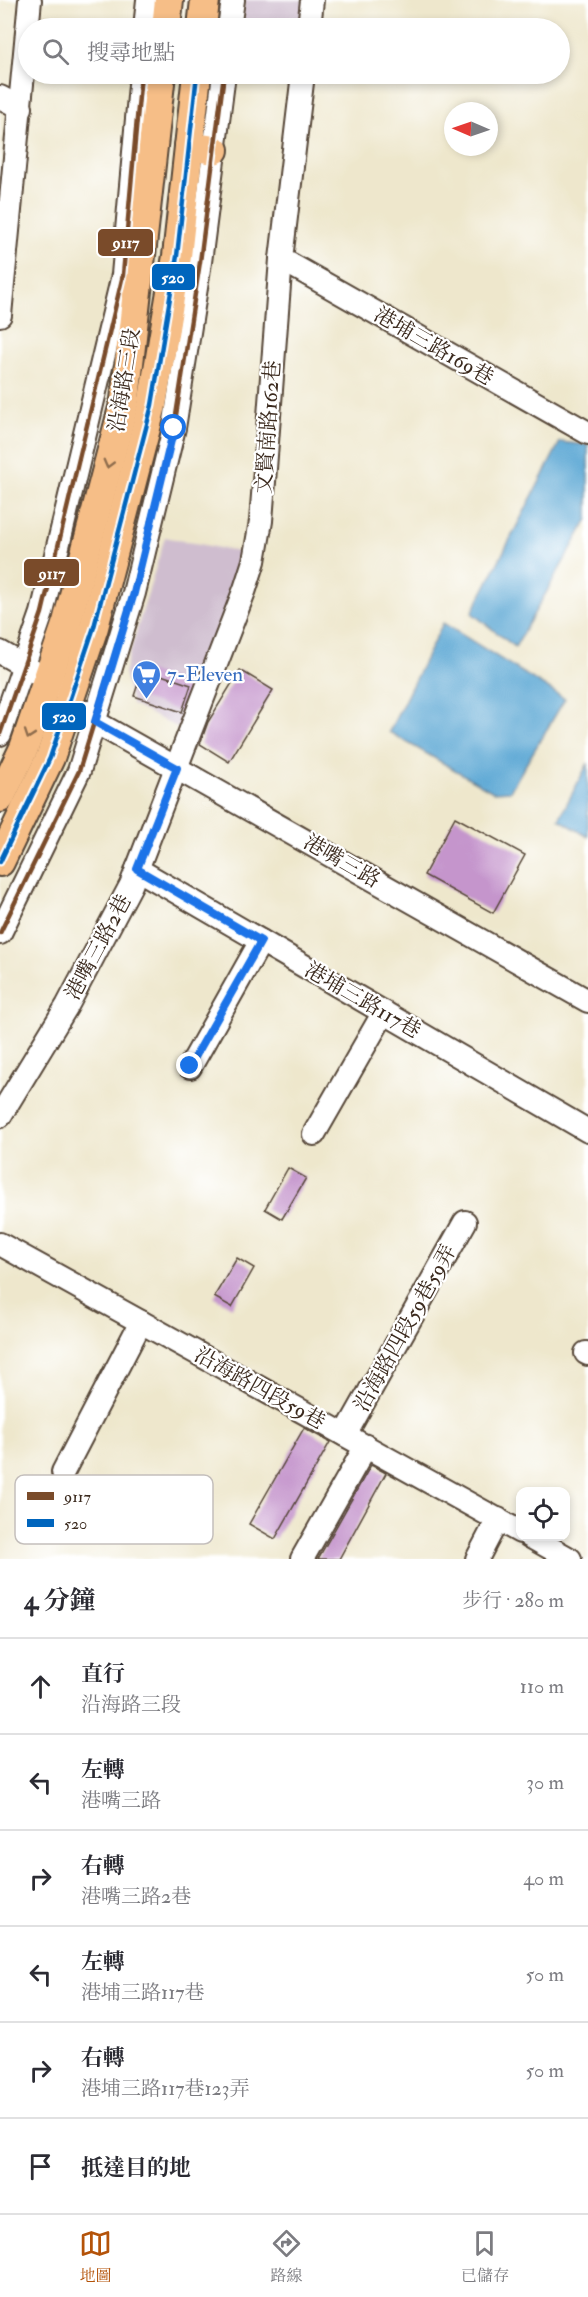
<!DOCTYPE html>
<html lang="zh-TW">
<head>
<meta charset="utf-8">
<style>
	:root { --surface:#fff; --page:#f2f2f3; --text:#2b2b33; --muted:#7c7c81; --line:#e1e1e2; --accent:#b45309 }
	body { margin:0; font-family:"IM FELL Double Pica","Noto Serif TC",serif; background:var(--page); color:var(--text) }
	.controls { position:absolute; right:18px; bottom:18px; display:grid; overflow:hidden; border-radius:12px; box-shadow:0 3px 9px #0003 }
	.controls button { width:54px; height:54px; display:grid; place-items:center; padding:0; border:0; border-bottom:2px solid var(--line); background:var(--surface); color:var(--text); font:30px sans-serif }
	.compass { position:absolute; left:444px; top:102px; width:54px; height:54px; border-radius:50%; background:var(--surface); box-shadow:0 3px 9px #0003; rotate:272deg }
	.stop { position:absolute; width:18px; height:18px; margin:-14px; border:4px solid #1a73e8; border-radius:50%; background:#fff }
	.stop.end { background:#1a73e8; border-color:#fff; box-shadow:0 2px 6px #0008 }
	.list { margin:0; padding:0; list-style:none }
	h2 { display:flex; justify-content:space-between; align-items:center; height:78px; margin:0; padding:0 24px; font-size:26px }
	h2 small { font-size:20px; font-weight:400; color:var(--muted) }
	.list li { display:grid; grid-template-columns:39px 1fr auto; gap:18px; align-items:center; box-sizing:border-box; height:96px; padding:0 24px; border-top:2px solid var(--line) }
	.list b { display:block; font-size:22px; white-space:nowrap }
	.list p { margin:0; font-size:20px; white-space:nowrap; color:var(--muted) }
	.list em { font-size:20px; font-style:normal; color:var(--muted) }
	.icon { flex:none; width:33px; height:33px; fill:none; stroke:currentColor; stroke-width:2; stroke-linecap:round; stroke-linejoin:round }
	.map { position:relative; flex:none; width:588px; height:1559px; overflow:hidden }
	.search { position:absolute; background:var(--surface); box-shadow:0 3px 9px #0003; left:18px; right:18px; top:18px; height:66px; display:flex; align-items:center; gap:15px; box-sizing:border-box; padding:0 21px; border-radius:33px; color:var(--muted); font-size:22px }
	.sheet { height:654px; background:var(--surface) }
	nav { display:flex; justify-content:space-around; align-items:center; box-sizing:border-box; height:84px; border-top:2px solid var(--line); background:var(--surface); font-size:16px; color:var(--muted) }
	nav a { display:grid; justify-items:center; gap:3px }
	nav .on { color:var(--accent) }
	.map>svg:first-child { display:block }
	.industrial { fill:#cfbdcf }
	.water { fill:#5ca7d4; stroke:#4c6879; stroke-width:1.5 }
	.building { fill:#c595cc }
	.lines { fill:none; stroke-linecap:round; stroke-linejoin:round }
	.minor-casing { stroke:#564638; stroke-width:26 }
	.major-casing { stroke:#564638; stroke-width:32 }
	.minor { stroke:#fff; stroke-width:22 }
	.major { stroke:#f6be87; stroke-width:28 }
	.bus-1-casing { stroke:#fff; stroke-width:9 }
	.bus-2-casing { stroke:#fff; stroke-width:9 }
	.bus-1 { stroke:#7a4b2a; stroke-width:4.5 }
	.bus-2 { stroke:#0065bd; stroke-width:4.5 }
	.oneway { stroke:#8f6d4d }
	.route { stroke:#1a73e8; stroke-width:8 }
	.labels { text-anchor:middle; stroke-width:4.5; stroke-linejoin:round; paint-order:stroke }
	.street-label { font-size:21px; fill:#3b2a1e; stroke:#fff }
	.shop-label { font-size:21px; fill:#366cbe; stroke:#fff; text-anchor:start }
	.key { fill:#fff; stroke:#c4bfbc; stroke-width:1.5 }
	.key-label { font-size:16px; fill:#3b2a1e }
	.line-badge { stroke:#fff; stroke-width:2 }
	.badge-label { font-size:16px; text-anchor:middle; font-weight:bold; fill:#fff }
</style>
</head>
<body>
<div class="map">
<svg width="588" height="1559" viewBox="0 0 588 1559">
	<rect width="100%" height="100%" fill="#fff"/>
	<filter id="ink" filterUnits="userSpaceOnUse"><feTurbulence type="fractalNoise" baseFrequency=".0167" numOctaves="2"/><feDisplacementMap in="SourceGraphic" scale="12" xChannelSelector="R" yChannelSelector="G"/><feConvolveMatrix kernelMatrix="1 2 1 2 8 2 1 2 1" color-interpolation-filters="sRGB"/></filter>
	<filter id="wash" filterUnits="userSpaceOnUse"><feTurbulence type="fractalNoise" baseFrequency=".008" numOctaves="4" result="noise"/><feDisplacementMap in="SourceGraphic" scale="24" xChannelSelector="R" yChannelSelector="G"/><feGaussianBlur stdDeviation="1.35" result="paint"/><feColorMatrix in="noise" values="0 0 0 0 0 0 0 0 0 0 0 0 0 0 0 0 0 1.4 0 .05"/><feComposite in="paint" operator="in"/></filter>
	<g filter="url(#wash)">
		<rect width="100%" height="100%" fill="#eee7cc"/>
		<g class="industrial">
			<polygon points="244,0 311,0 308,28 241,28"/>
			<polygon points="165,537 254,555 193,735 132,705 124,672"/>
		</g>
		<g class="water">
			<polygon points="560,442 588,445 588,519 515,647 472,613"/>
			<polygon points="443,623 565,699 510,791 493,792 389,732"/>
			<polygon points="588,763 588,837 559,819"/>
		</g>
		<g id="blocks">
			<g class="building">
				<polygon points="143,669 191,685 182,712 134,696"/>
				<polygon points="240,670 273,690 229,762 200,744 208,722"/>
				<polygon points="455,817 525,855 493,913 424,875"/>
				<polygon points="288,1168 306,1178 282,1219 265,1209"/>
				<polygon points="237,1258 254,1268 232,1307 214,1297"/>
				<polygon points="304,1428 330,1442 275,1539 249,1524"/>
				<polygon points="371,1465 386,1473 339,1559 318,1559"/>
			</g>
		</g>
	</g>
	<g filter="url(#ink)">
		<use href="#blocks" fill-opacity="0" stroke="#564638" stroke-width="1.5"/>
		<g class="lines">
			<defs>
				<g id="minor">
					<polyline points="145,28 148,0"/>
					<polyline points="229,28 233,0"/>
					<polyline points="309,28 312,0"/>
					<polyline points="0,97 21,108"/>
					<polyline points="281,259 588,433"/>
					<polyline points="0,315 30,0"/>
					<polyline points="0,652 61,687"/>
					<polyline points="87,712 95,722 588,1001"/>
					<polyline points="0,734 42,613 123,275 141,74"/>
					<polyline points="137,869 588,1131"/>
					<polyline points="0,933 79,771 134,593 174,428 200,262 224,74"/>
					<polyline points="190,1067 261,941"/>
					<polyline points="0,1116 67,1006 131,885 245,589 254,561 261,521 281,259 303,74"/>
					<polyline points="314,1134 384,1012"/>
					<polyline points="0,1244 520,1532"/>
					<polyline points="586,1353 588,1354"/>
					<polyline points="345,1435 465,1222"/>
					<polyline points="63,1472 141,1322"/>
					<polyline points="529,1536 570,1559"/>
					<polyline points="302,1559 366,1446"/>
					<polyline points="477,1559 498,1519"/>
				</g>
				<g id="major">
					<polyline points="166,28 169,0"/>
					<polyline points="202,28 205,0"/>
					<polyline points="189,146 214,150"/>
					<polyline points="0,798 24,748 67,622 125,400 161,74"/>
					<polyline points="0,862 50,758 94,627 152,405 177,256 197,74"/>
				</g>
			</defs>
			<use href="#minor" class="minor-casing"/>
			<use href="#major" class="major-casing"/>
			<use href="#minor" class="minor"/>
			<use href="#major" class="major"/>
			<defs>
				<g id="bus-1">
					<polyline points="0,734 42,613 123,275 141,74"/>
					<polyline points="0,933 79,771 134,593 174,428 200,262 224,74"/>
				</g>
				<polyline id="bus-2" points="0,862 50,758 94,627 152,405 177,256 197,74"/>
			</defs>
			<use href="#bus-1" class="bus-1-casing"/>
			<use href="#bus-2" class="bus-2-casing"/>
			<use href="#bus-1" class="bus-1"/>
			<use href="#bus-2" class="bus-2"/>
		</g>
		<defs><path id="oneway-chevron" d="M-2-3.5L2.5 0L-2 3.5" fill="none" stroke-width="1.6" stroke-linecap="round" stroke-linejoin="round" transform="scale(1.5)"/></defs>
		<g class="oneway">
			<use href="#oneway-chevron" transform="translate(108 464) rotate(105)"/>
			<use href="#oneway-chevron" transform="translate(29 735) rotate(109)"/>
		</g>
	</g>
	<g class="lines" filter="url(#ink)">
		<polyline class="route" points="174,428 134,593 95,722 177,768 137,869 261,941 190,1066"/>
	</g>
	<defs>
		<symbol id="supermarket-pin" viewBox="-11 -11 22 30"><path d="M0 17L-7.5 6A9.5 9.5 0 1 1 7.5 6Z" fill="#3f7fe0" stroke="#fff"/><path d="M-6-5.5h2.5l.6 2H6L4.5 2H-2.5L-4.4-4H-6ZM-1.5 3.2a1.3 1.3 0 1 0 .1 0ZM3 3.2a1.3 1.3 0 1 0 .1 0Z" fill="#fff"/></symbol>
	</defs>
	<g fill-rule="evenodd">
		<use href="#supermarket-pin" x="130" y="658" width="33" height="45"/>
	</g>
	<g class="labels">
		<g class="street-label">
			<text transform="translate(434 346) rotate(30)" y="7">港埔三路169巷</text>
			<text transform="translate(124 380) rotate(-81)" y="7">沿海路三段</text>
			<text transform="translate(268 427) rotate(-86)" y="7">文賢南路162巷</text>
			<text transform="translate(342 861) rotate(30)" y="7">港嘴三路</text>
			<text transform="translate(98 947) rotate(-62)" y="7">港嘴三路2巷</text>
			<text transform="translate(363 1000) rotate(30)" y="7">港埔三路117巷</text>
			<text transform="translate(405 1328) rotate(-61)" y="7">沿海路四段59巷59弄</text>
			<text transform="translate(260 1388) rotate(29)" y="7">沿海路四段59巷</text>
		</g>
		<g class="shop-label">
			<text x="167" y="681">7-Eleven</text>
		</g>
	</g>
	<rect x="15" y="1475" width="198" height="69" rx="9" class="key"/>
	<rect x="27" y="1492" width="27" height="8" fill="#7a4b2a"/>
	<rect x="27" y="1519" width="27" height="8" fill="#0065bd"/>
	<g class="key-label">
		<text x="64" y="1502">9117</text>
		<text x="64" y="1529">520</text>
	</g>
	<g class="line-badge">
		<rect x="97" y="228" width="57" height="29" rx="6" fill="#7a4b2a"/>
		<rect x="151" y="263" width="45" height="28" rx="6" fill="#0065bd"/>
		<rect x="23" y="558" width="57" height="29" rx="6" fill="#7a4b2a"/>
		<rect x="41" y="702" width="46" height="29" rx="6" fill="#0065bd"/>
	</g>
	<g class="badge-label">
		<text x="126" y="248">9117</text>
		<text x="173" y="283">520</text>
		<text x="52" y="579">9117</text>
		<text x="64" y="722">520</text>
	</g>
</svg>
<div class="controls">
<button><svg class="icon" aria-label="locate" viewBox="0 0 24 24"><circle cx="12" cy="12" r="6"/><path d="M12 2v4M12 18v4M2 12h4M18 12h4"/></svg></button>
</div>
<svg class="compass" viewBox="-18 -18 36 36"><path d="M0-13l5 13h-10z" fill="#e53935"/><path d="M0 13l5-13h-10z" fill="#7c7c81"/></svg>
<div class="stop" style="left:174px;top:428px"></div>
<div class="stop end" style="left:190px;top:1066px"></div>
<div class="search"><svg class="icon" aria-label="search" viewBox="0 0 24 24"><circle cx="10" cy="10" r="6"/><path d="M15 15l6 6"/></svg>搜尋地點</div>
</div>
<section class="sheet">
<h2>4 分鐘<small>步行 · 280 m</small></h2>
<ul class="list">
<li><svg class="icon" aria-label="ahead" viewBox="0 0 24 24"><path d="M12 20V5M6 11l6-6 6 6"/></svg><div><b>直行</b><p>沿海路三段</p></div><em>110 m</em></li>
<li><svg class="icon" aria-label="left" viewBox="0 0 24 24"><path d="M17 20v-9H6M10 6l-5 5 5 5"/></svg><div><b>左轉</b><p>港嘴三路</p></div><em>30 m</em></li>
<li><svg class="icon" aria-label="right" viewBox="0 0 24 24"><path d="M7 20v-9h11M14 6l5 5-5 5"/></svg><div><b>右轉</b><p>港嘴三路2巷</p></div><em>40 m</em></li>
<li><svg class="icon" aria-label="left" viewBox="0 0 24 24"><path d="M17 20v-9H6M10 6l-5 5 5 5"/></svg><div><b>左轉</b><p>港埔三路117巷</p></div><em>50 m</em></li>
<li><svg class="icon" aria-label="right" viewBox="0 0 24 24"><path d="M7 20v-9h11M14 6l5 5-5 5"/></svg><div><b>右轉</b><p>港埔三路117巷123弄</p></div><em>50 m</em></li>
<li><svg class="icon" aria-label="arrive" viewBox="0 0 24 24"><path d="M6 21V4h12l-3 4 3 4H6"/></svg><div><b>抵達目的地</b></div></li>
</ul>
</section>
<nav>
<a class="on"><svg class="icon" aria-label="map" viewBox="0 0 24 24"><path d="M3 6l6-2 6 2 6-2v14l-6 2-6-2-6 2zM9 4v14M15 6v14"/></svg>地圖</a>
<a><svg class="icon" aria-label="directions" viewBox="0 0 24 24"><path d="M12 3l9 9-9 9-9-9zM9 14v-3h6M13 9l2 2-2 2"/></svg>路線</a>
<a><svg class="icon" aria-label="saved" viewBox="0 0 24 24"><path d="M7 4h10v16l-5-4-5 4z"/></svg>已儲存</a>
</nav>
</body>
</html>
